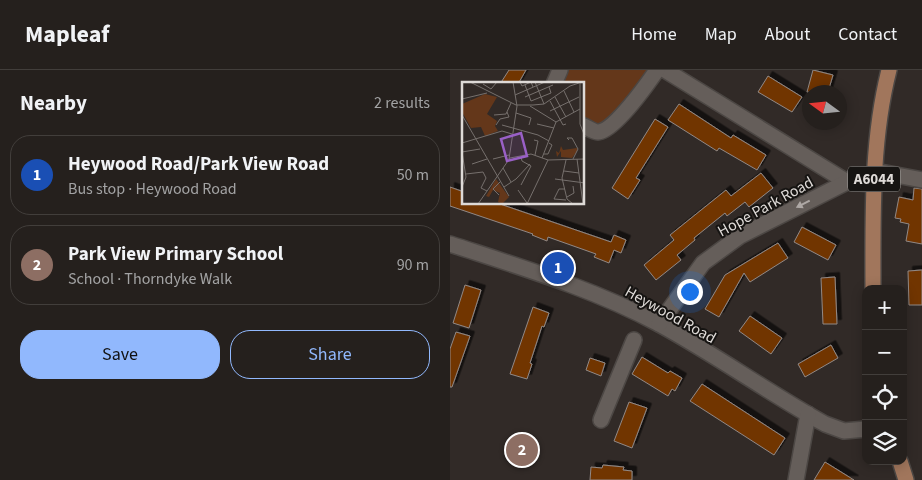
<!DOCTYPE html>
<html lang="en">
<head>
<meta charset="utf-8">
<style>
	:root { --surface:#25201d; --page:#312d2a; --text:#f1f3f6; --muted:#a3a3a4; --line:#423e3b; --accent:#91b8fd }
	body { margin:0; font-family:"Source Sans 3",sans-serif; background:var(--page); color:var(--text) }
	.controls { position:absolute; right:15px; bottom:15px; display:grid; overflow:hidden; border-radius:10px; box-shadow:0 2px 12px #0003 }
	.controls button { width:45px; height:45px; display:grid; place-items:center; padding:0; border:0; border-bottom:1px solid var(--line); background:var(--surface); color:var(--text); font:25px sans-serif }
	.compass { position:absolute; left:352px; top:15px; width:45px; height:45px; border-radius:50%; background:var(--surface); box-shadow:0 2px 12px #0003; rotate:285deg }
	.you { position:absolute; left:239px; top:221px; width:18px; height:18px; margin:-12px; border:4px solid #fff; border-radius:50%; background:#1a73e8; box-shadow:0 0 0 8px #1a73e833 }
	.badge { display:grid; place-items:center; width:32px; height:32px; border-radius:50%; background:var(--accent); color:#fff; font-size:16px; font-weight:700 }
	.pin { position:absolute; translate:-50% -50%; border:2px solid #fff; box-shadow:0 1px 5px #0006 }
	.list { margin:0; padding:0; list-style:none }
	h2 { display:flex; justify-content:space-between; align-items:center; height:65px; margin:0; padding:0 20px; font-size:21px }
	h2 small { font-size:16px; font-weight:400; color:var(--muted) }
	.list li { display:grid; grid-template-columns:32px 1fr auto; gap:15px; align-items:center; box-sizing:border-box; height:80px; margin:0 10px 10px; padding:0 10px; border:1px solid var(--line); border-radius:20px }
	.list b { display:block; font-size:19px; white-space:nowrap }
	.list p { margin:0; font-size:16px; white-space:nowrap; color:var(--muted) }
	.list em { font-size:16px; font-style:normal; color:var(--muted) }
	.actions { display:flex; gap:10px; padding:15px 20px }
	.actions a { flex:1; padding:11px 0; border:1px solid var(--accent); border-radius:20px; text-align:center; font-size:18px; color:var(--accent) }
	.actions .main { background:var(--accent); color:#111 }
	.icon { flex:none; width:28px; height:28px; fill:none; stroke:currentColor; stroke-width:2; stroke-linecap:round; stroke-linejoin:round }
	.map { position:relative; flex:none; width:472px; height:410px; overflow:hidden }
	header { display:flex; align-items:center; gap:30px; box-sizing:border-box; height:70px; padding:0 25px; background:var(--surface); border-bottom:1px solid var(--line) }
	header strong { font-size:24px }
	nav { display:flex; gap:28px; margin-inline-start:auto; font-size:18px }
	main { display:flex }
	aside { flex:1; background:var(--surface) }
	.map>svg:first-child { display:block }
	.green { fill:#64371a }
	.building { fill:#713505; stroke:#918985; filter:url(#shadow) }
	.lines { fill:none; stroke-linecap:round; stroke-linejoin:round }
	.minor-casing { stroke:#4c4744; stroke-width:18 }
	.major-casing { stroke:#4c4744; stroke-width:18 }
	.minor { stroke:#655e5a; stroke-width:15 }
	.major { stroke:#a1765c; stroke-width:15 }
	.oneway { fill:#aea8a5 }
	.labels { text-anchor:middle; stroke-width:4; stroke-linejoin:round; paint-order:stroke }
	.shield { fill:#161412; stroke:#a29f9c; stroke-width:1 }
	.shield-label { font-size:15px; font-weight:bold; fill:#dedad7 }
	.street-label { font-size:16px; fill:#dedad7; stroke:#161412 }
	.inset-road { fill:none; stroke:#76706d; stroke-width:1 }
	.view { fill:#9960c6; fill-opacity:0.15; stroke:#9960c6; stroke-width:2.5 }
	.inset-edge { fill:none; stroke:#dedad7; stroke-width:2.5 }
</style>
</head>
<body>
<header>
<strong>Mapleaf</strong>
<nav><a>Home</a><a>Map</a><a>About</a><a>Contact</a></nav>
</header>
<main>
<aside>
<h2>Nearby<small>2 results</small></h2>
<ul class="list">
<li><span class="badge" style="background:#1a4fb4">1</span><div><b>Heywood Road/Park View Road</b><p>Bus stop · Heywood Road</p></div><em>50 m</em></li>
<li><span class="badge" style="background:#8d6e63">2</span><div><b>Park View Primary School</b><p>School · Thorndyke Walk</p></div><em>90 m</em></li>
</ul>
<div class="actions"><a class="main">Save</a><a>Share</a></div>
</aside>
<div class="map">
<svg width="472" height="410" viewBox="0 0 472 410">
	<defs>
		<filter id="shadow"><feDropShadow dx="4.5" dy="-4.5" stdDeviation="0" flood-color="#0009"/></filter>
	</defs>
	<rect width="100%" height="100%" fill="#312a27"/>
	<polygon class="green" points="119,0 201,0 157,54 149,55 134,49 134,14 112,14"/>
	<g class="building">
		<polygon points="59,0 76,0 68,14 50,14"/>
		<polygon points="363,0 383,5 378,22 357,22"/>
		<polygon points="318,6 352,27 342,42 308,22"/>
		<polygon points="229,34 281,68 283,65 316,85 307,100 269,78 267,81 218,50"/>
		<polygon points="205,49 218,57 186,108 190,110 178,129 162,118"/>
		<polygon points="311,103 323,118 299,137 295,132 277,146 275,143 244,168 245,170 227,185 231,190 206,210 194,195 224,170 220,165 276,120 281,126"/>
		<polygon points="0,117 14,122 14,134 50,134 161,172 164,165 176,170 171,183 164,180 159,193 144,187 146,184 98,167 97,171 82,165 83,164 0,136"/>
		<polygon points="464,118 472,119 472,174 456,171 459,154 450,152 451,149 445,148 449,127 463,130"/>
		<polygon points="352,157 386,175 378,190 344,172"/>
		<polygon points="328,173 338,188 300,212 294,203 269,247 255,239 275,205"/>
		<polygon points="472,200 472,235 459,235 458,201"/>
		<polygon points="385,207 387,254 373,254 371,208"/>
		<polygon points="15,215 31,220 19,258 3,253"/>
		<polygon points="83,237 99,243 94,257 92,256 80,293 82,294 77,309 60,304"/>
		<polygon points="300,246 332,268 321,284 289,261"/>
		<polygon points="6,262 20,266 2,317 0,317 0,279"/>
		<polygon points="381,275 388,288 355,307 348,294"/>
		<polygon points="192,287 218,303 220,301 232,308 225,321 222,319 218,326 182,304"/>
		<polygon points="140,288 155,293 151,306 136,300"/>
		<polygon points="252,314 335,368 324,385 240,331"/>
		<polygon points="179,332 197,338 182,378 164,371"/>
		<polygon points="375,392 404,410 364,410"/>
		<polygon points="153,395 174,397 173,400 182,401 182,410 140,410 141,397 152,398"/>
	</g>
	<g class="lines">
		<defs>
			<g id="minor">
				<polyline points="215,0 397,112"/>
				<polyline points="104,14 110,0"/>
				<path d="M 134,56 C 138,58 144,62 148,62 C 164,62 198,13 207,0"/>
				<polyline points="425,101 472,110"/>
				<path d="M 0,174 C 70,197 144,219 209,254 C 266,285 319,323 375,354 L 394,361 L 416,359"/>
				<polyline points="209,254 253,193 290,166 397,112 423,114"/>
				<polyline points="151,350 184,270"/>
				<polyline points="346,410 358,344"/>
			</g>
			<g id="major">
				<path d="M 423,219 C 423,146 421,71 439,0"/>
				<polyline points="450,391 456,410"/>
			</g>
		</defs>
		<use href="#minor" class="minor-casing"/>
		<use href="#major" class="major-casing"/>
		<use href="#minor" class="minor"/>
		<use href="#major" class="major"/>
	</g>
	<defs><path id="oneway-solid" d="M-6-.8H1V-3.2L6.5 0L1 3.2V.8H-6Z" transform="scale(1.25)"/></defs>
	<use class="oneway" href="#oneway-solid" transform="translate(353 134) rotate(153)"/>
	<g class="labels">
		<rect class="shield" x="398" y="96.5" width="52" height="25" rx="4"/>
		<g class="shield-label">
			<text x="424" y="114">A6044</text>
		</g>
		<g class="street-label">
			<text transform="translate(315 136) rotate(-29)" y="6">Hope Park Road</text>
			<text transform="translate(221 244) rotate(29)" y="6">Heywood Road</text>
		</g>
	</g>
	<g transform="translate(12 12)">
		<rect width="122" height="122" fill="#312a27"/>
		<path d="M 23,12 L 35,15 L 25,32 L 35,39 L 33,44 L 36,49 L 23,54 L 19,45 L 9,46 L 0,30 L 0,22 ZM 99,64 L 101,68 L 115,66 L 115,69 L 110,76 L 99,75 L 99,69 L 95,75 L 94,69 L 97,71 ZM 34,97 L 47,115 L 40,122 L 36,120 L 38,111 L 31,108 L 27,115 L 24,114 Z" fill="#64371a"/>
		<path class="inset-road" d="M 8,0 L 54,23 L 71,23 L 82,22 L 108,4 L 117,1M 58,0 L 60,4 L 69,0 L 71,5M 73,0 L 82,22M 118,0 L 118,42 L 123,55M 21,2 L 29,7 L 35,0M 63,3 L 69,19 L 89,11 L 87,5M 102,9 L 112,30M 53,13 L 83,0M 63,15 L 91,3M 93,15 L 104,35M 0,17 L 25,11M 88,19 L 101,43 L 104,42M 68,24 L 94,40M 88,29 L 117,15M 54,31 L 69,36 L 67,43M 0,33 L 47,114M 32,33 L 44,32 L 49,21M 75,42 L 92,46M 34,43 L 38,37 L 47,35 L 45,30M 40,43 L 76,53 L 87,59M 72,58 L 76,59 L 73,73M 107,58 L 105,56 L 110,56 L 116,67 L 111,77M 0,61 L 40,49 L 50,52M 0,70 L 18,67M 82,72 L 86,72 L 90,63 L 87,61M 80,76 L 94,40 L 118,27M 31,77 L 47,73M 47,77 L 55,24 L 51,0M 115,77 L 121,122M 104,78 L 100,96 L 105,117 L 111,122M 10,82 L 25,77M 41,86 L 49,100M 102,89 L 117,91M 4,92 L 21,90 L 24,96 L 19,106 L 25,109M 93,97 L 123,101M 59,103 L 69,84 L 60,79 L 59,75M 0,105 L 4,95 L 0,70M 42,105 L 54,97 L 68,82M 103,107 L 97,107 L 92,117 L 104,118M 56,108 L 65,121M 37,113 L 31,107 L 38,100M 105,115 L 112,111 L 111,104M 16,122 L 48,76 L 69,72 L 86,78 L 123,77M 65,122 L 86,78"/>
		<path class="view" d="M 59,51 L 65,74 L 45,79 L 39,57 Z"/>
		<rect width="122" height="122" class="inset-edge"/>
	</g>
</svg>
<div class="controls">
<button>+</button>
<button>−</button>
<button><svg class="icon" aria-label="locate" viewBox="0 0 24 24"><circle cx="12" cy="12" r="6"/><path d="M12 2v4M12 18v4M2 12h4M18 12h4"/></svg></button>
<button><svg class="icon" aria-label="layers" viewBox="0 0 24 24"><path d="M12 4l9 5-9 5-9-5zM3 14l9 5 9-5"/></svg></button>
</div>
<svg class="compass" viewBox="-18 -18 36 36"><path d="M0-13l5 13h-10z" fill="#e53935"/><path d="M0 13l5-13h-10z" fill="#a3a3a4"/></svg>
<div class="you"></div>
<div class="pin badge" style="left:108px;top:198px;background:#1a4fb4">1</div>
<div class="pin badge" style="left:72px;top:380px;background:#8d6e63">2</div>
</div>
</main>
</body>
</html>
